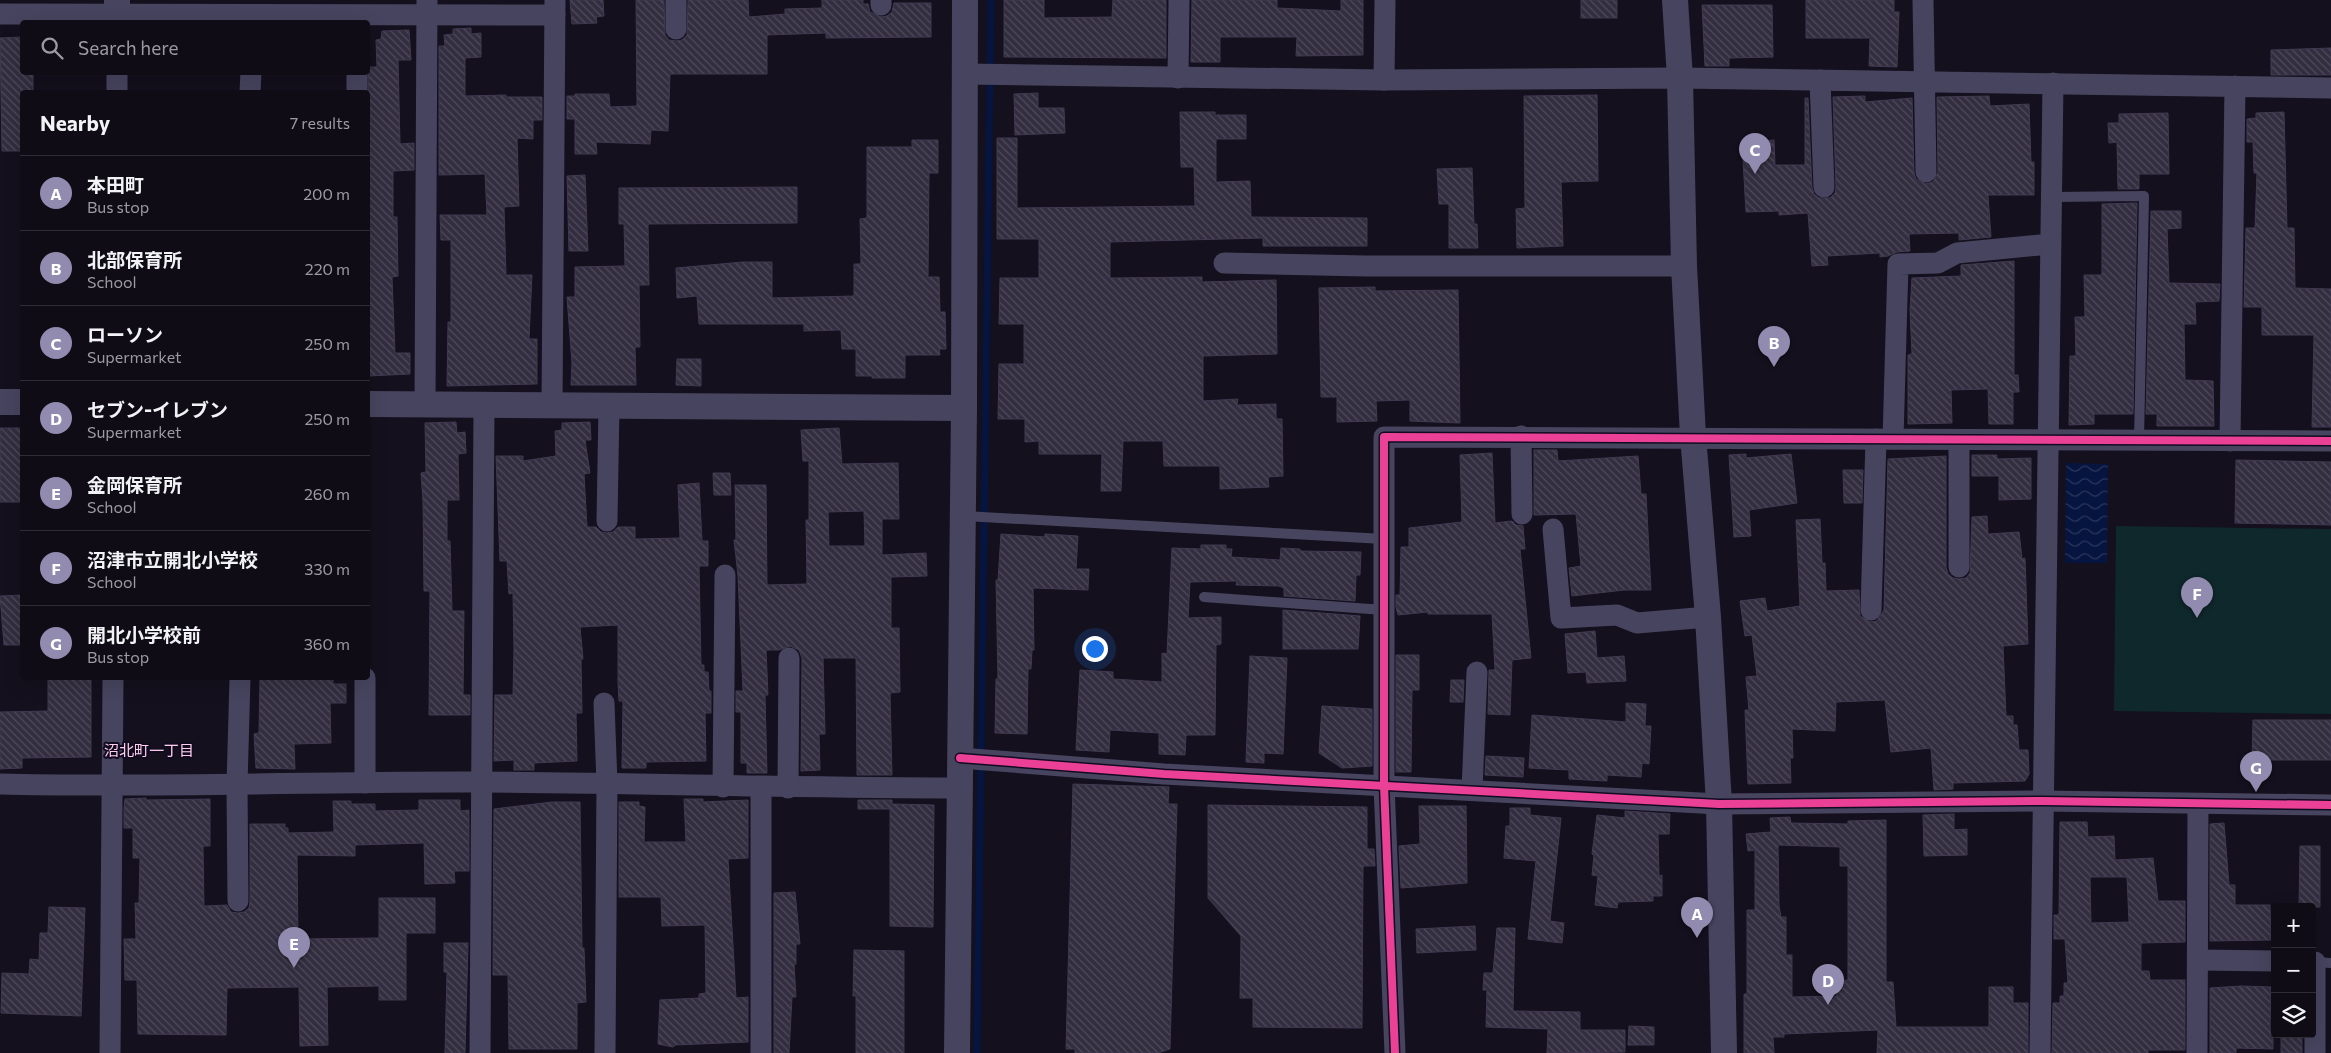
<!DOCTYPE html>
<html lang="en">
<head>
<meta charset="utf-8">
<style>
	:root { --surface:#0f0c16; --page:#18151f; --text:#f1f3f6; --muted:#9b9ba1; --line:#2f2c35; --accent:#928bb0 }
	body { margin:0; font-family:Commissioner,"Noto Sans JP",sans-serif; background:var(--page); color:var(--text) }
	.controls { position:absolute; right:15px; bottom:15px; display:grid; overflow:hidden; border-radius:5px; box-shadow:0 5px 20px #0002 }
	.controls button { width:45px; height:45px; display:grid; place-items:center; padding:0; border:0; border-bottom:1px solid var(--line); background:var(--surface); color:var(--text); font:25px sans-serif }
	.you { position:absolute; left:1094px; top:648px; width:18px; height:18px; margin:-12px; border:4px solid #fff; border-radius:50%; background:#1a73e8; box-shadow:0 0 0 8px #1a73e833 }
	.badge { display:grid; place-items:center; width:32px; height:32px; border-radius:50%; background:var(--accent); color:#fff; font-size:16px; font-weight:700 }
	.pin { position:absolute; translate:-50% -41px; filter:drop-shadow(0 1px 2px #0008) }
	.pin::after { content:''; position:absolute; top:26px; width:18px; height:15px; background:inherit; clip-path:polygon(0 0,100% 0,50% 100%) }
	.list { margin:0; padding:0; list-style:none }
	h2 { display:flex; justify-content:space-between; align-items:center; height:65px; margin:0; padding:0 20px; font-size:21px }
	h2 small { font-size:16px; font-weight:400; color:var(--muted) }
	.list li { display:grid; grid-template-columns:32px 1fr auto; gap:15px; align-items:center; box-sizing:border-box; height:75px; padding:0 20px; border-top:1px solid var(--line) }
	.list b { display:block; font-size:19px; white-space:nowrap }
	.list p { margin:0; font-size:16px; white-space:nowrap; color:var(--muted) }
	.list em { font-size:16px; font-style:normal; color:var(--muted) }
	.icon { flex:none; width:28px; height:28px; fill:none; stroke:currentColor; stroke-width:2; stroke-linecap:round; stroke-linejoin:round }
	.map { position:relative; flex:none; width:2331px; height:1053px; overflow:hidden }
	.search { position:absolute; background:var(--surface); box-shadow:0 5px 20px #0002; left:20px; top:20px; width:350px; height:55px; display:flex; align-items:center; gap:12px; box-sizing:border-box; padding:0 18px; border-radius:5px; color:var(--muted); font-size:19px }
	.panel { position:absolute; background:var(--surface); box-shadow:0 5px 20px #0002; left:20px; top:90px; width:350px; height:590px; border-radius:5px }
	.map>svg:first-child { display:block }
	.grass { fill:#0f282b }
	.water { fill:url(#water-waves) }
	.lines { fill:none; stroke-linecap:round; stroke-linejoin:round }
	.stream { stroke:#06153f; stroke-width:7 }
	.building { fill:url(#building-back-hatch); stroke:#413952; fill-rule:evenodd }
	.service { stroke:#47445f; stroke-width:10 }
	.minor { stroke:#47445f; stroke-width:21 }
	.tertiary { stroke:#47445f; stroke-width:26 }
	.cycleway-casing { stroke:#110b22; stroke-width:11 }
	.cycleway { stroke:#ea4096; stroke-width:8 }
	.labels { text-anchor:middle; stroke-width:4; stroke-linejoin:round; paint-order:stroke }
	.neighbourhood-label { font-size:15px; fill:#ffcfea; stroke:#110b22 }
</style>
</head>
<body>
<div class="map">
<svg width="2331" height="1053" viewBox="0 0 2331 1053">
	<defs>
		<pattern id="water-waves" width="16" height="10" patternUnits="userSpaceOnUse" patternTransform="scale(1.25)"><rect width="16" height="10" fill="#06153f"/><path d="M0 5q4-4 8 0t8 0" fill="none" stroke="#2a365c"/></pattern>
		<pattern id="building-back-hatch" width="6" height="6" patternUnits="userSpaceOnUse" patternTransform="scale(1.25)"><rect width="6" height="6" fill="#322e3f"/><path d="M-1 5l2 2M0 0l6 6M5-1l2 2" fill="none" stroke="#4f4b5c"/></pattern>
	</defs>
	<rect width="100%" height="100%" fill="#14101d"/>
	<polygon class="grass" points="2116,526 2331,529 2331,714 2114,711"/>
	<polygon class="water" points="2066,463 2108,464 2107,563 2065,563"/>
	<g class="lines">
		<polyline class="stream" points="977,1053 991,0"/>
	</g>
	<g class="building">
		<polygon points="570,0 603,0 604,16 596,17 597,23 572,24"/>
		<polygon points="636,0 664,0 665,35 669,40 676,41 682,40 687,35 688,0 748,0 749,17 785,14 785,9 822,8 822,0 863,0 863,4 868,4 870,12 881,17 887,16 892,12 894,3 931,3 931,37 826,38 826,33 767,35 767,74 670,74 668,131 651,130 650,144 596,142 597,154 575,154 575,119 567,119 567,96 575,96 575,94 609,94 610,107 637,106"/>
		<polygon points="1004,0 1044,0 1044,18 1112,17 1113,0 1166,0 1166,58 1004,57"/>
		<polygon points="1192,0 1277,0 1277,8 1341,11 1341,0 1363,0 1363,55 1296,56 1297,37 1220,37 1220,62 1191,62"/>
		<rect x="1581" y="0" width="36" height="18"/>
		<polygon points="1806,0 1894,0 1894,12 1899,12 1897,67 1869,66 1870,38 1806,38"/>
		<polygon points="1702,5 1772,5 1773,57 1729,58 1729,66 1705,66"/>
		<polygon points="471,28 471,34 481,33 481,57 465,58 465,96 506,95 506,97 542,97 542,120 533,120 533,139 517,138 519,206 504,207 506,275 532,275 529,339 537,339 537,384 447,386 448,322 451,322 451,240 441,240 440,215 487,215 485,174 439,175 439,46 445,46 444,35 453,34 453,29"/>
		<polygon points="409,30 411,60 398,60 400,144 414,143 414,170 393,171 393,217 397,217 398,276 392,277 395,353 410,353 410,374 368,376 368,354 370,354 368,307 368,287 370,287 368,67 377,67 376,40 381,39 382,31"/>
		<polygon points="22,37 22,72 33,72 33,92 22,92 22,151 2,151 0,38"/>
		<polygon points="2331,48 2331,75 2271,75 2271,50"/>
		<polygon points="1038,93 1038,108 1064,108 1065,133 1015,135 1014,94"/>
		<polygon points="1597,95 1598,181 1561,182 1563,246 1517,248 1516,209 1525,208 1524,96"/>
		<polygon points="1865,96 1865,102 1912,98 1914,173 1916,179 1926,184 1933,182 1938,172 1937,97 1989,96 1990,106 2029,104 2031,162 2034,162 2034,195 1988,195 1991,237 1959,240 1959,233 1909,234 1910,251 1897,252 1888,256 1880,257 1880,253 1827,256 1828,265 1812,266 1808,213 1779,215 1779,211 1746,212 1742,142 1774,140 1775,165 1805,165 1805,98 1808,98 1812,188 1814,194 1819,198 1830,198 1835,193 1836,187 1833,97"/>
		<polygon points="1180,112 1215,112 1215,115 1246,115 1246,139 1216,139 1216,182 1250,181 1251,217 1367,218 1367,246 1263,246 1263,238 1110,242 1110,278 1202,277 1202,282 1276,280 1277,354 1203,356 1203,401 1238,399 1237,405 1276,404 1276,419 1282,419 1283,476 1268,477 1269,487 1220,489 1220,466 1164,466 1163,441 1123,441 1121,491 1101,491 1102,454 1039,454 1039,441 1025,442 1025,419 998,419 999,364 1024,364 1024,324 999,324 1000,278 1039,278 1039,239 997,239 997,138 1017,138 1017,208 1195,206 1194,167 1181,167"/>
		<polygon points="2284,112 2287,228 2294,228 2295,288 2331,289 2331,427 2312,427 2314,335 2262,335 2262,307 2244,307 2246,228 2255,228 2257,173 2254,173 2253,142 2247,142 2247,119 2256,118 2256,113"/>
		<polygon points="2168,113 2169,174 2139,174 2139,189 2118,189 2117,142 2109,143 2108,123 2119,123 2119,114"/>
		<polygon points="912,140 938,140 938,173 929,173 928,277 939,277 940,312 945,312 946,349 939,349 940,355 905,355 905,378 872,378 872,376 856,376 856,349 842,349 841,330 804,331 804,324 699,324 697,296 677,298 676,268 743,262 772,262 772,298 854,296 854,264 861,264 860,219 867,218 867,147 912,147"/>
		<polygon points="1472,168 1474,224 1477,224 1478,248 1449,248 1449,204 1439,204 1437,169"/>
		<polygon points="585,175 588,251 569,251 567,176"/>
		<polygon points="797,187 797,223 648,224 649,285 639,285 640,347 635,347 636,385 571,385 572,363 567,297 575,297 575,267 625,266 624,224 619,224 619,188"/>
		<polygon points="2137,203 2133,414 2094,414 2094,424 2069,425 2070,356 2076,356 2075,317 2085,317 2084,275 2102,275 2102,204"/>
		<polygon points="2151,211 2181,211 2181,228 2167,229 2169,283 2220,284 2219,301 2195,302 2196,324 2184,324 2185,380 2213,381 2214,426 2157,426 2157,414 2146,414"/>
		<polygon points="2014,261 2014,375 2018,375 2019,392 2013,392 2013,424 1989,424 1988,389 1951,390 1952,423 1908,424 1908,355 1912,354 1910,310 1912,278 1961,276 1961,265"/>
		<polygon points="1375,287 1375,291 1458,290 1460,423 1410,421 1410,400 1376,401 1377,421 1337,422 1337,397 1321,397 1319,288"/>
		<polygon points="677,359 701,359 701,386 676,385"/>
		<polygon points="456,422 457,433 465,432 466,453 458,454 459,500 447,500 447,541 450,541 452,611 464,611 463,695 470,695 470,715 429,715 430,591 424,591 423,501 421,473 426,472 425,423"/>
		<polygon points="590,422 591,440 585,440 590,473 584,474 587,527 596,527 601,532 607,533 613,532 618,527 635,527 635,539 680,538 678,485 699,483 702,541 708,541 708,566 699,566 701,665 704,665 704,672 708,672 709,691 711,691 711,713 705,713 706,761 646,762 646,768 622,768 623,701 619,701 618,682 618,625 580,627 583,659 581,659 582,713 576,713 577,761 534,763 534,770 514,770 514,760 494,761 495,695 513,695 514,649 513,593 509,594 507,561 500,561 496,456 523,456 523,461 556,456 555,431 562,430 562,423"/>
		<rect x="0" y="428" width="22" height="74"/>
		<path d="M 839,428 L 842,464 L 898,463 L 899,519 L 882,519 L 882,555 L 926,553 L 927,576 L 891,577 L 891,628 L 899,628 L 900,692 L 890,693 L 892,775 L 857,775 L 856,658 L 823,658 L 825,734 L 819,734 L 820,770 L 801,771 L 802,658 L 799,650 L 790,646 L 779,650 L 766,650 L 768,695 L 765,695 L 767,773 L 747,773 L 747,763 L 741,763 L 741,712 L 736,712 L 736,691 L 743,691 L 738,575 L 734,540 L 736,540 L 735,485 L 766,485 L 767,585 L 807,584 L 806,520 L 809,520 L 809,461 L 803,461 L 801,430 ZM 864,511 L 865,546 L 829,546 L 828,512 Z"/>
		<polygon points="1534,450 1557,450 1558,461 1638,456 1641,494 1646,494 1651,590 1624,590 1572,596 1569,568 1581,566 1576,514 1534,515"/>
		<polygon points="1492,453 1495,523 1512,521 1516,525 1523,526 1525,549 1520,549 1531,658 1512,660 1510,715 1488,714 1489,670 1495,670 1492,614 1428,614 1428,612 1398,615 1396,607 1396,595 1400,595 1401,547 1409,547 1409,528 1462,522 1460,455"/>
		<polygon points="1746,454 1746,458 1791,454 1797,503 1749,510 1751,536 1734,537 1729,455"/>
		<polygon points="1972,455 1997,455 1997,459 2031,458 2031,499 1999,500 1999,476 1972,476"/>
		<polygon points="1946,456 1946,567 1948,574 1953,578 1959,579 1966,578 1970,573 1972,517 1987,516 1988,534 2019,532 2022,559 2025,558 2028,644 2003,646 2006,716 2013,716 2013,725 2017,725 2019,750 2028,750 2029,774 2025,781 1953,783 1953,789 1934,790 1931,748 1891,752 1885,700 1836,702 1835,731 1792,729 1793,758 1790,758 1791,783 1748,784 1745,710 1749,710 1746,677 1757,676 1752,635 1745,636 1740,601 1765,598 1767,611 1800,606 1796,520 1820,519 1822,563 1825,563 1826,591 1859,590 1860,616 1870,622 1877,621 1884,610 1888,459"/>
		<polygon points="2236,460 2331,462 2331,525 2235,523"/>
		<polygon points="1843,470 1863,470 1862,503 1844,503"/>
		<polygon points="713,473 730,473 731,495 714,495"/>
		<polygon points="1001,534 1045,537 1045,534 1078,536 1076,569 1089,569 1088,590 1033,588 1034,650 1032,650 1031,669 1028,669 1027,734 995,733 996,679 998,679 996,580 998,580"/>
		<polygon points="1201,545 1226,545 1226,549 1232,549 1231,557 1280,560 1281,548 1300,549 1300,551 1361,552 1360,575 1356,575 1355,601 1284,596 1284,588 1279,586 1236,585 1237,581 1190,582 1188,618 1221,617 1221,644 1216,645 1215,735 1186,735 1185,755 1159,754 1159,733 1110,730 1109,752 1076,750 1080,670 1113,672 1113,679 1162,682 1162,653 1167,654 1172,548 1201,549"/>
		<polygon points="22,595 22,645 4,645 0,596"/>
		<polygon points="1283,610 1360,616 1358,649 1283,649"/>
		<polygon points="1595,631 1597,658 1624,656 1626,681 1587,683 1586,672 1568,673 1565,634"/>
		<polygon points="1396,655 1419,655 1419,690 1412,690 1411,772 1396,772"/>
		<polygon points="1250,656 1287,658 1283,754 1264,753 1264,763 1246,762"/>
		<polygon points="48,678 91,678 91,757 22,758 22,768 0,769 0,712 48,711"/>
		<polygon points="260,678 333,678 333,684 346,684 346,703 330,703 331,743 294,744 295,769 256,768 254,734 259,733"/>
		<polygon points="1451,680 1464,680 1463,702 1450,702"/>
		<polygon points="1626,703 1646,704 1645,726 1651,726 1649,764 1642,763 1641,777 1607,775 1607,781 1569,779 1569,770 1529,768 1532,715 1626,722"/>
		<polygon points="1322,706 1372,709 1372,766 1342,768 1319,753"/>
		<polygon points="2253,720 2331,720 2331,760 2252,760"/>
		<polygon points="1486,756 1524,758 1523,777 1485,775"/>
		<polygon points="1073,784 1169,787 1168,804 1177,804 1170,1049 1158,1053 1075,1053 1075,1049 1066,1049"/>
		<polygon points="146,798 146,800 210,799 210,846 203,846 204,906 227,905 231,912 238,913 244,912 249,908 250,901 250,824 285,824 285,828 288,828 288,833 334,832 333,801 351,801 351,804 375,804 375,811 419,810 419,800 460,800 460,811 469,810 469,871 454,871 455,883 425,884 424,843 355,845 355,856 297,855 298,939 379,938 379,898 435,898 435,933 406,933 406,1000 379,1000 379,986 327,987 328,1045 300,1046 299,987 227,988 226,1035 138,1034 137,980 125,980 124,939 136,939 135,903 139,903 140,858 133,858 133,828 124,828 124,808 125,799"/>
		<polygon points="684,799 703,799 703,802 748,800 748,858 728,859 736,998 748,997 748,1042 675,1045 673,1047 658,1044 660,1000 699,998 699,994 706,993 705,925 662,926 661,897 619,897 619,802 639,802 639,806 645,807 644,842 686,842"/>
		<polygon points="858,800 892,800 892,804 934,805 933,927 890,926 890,809 858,809"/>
		<polygon points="552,802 580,802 582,948 584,948 586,1002 577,1003 577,1049 509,1049 508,975 493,975 494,809"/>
		<polygon points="1208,805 1367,807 1367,849 1374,849 1375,866 1363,866 1362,1028 1253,1027 1253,998 1240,998 1241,936 1208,898"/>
		<polygon points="1419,806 1466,806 1467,883 1401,888 1399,846 1420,844"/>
		<polygon points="1510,808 1530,808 1530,815 1561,818 1550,921 1564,923 1562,943 1528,939 1536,861 1504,858 1506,826 1510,826"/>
		<polygon points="1625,811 1670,814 1669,834 1658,834 1659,876 1662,875 1662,896 1653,896 1653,901 1618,902 1617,908 1595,905 1598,876 1592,875 1594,855 1592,854 1597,815 1625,818"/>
		<polygon points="1954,814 1954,830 1967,829 1967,855 1924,856 1923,815"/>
		<path d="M 1790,817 L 1791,823 L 1848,824 L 1848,821 L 1886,820 L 1886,982 L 1893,982 L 1896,1027 L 1989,1027 L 1989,987 L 2013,987 L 2013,1003 L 2028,1003 L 2028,1053 L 1877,1053 L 1878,1030 L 1784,1034 L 1784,1037 L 1773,1037 L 1774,1053 L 1744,1053 L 1744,994 L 1747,994 L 1747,910 L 1755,910 L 1755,850 L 1748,851 L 1746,834 L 1771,832 L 1770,818 ZM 1778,845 L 1840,847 L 1840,866 L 1848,866 L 1848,980 L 1836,981 L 1837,996 L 1792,997 L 1792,955 L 1786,955 L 1786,917 L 1781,917 L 1779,906 Z"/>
		<path d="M 2060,822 L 2087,822 L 2088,837 L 2114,836 L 2115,860 L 2153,858 L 2158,901 L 2185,901 L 2185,942 L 2141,943 L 2141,971 L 2149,971 L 2150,980 L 2185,980 L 2185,1050 L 2148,1050 L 2148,1053 L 2052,1053 L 2053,1003 L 2060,1003 L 2060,996 L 2064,996 L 2064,983 L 2068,983 L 2065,939 L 2054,939 L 2054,915 L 2059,915 ZM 2090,877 L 2127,877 L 2129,922 L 2091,923 Z"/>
		<polygon points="2224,823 2229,885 2235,885 2235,905 2270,905 2271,940 2210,941 2210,824"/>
		<polygon points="2300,846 2320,846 2320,907 2299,907"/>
		<polygon points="795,892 800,944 796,944 796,964 794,964 796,997 792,997 789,1053 774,1053 774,893"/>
		<polygon points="49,907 85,908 81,1016 1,1013 2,973 29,974 30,959 39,960 40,933 48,933"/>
		<polygon points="1475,926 1476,950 1417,953 1416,929"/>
		<polygon points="1497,928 1515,928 1513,1011 1580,1012 1580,1030 1625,1030 1625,1052 1547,1053 1548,1029 1486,1027 1487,990 1483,990 1484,973 1493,973"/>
		<polygon points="444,943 468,943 465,1053 445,1053 447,972 444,972"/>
		<polygon points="854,950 904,951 904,1053 856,1053 856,996 853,996"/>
		<polygon points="2241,986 2271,987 2270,1028 2273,1028 2273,1049 2236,1048 2236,1053 2210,1053 2210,988"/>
		<polygon points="1629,1026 1654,1027 1654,1045 1628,1045"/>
		<rect x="2281" y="1034" width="21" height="19"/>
	</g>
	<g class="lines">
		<g class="service">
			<polyline points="2051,197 2144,196 2139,440"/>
			<polyline points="964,516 1384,539"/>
			<polyline points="1204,597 1384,610"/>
			<polyline points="2315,962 2331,963"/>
		</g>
		<g class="minor">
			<polyline points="676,0 676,29"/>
			<polyline points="881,0 881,5"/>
			<polyline points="1923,0 1926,172"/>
			<polyline points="0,14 555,15"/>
			<polyline points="357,72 357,92"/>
			<polyline points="965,74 1384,80 1680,78 2331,88"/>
			<polyline points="1178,78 1179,0"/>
			<polyline points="1384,80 1385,0"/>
			<polyline points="1820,80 1824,187"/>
			<polyline points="117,92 117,72"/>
			<polyline points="250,92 251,72"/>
			<polyline points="1224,263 1366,266 1684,266"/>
			<polyline points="425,405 427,0"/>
			<polyline points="552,406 555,0"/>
			<polyline points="1521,436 1522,514"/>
			<polyline points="1893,439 1898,264 1938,263 1957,253 2050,244"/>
			<polyline points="2230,441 2235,86"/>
			<polyline points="607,521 609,406"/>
			<polyline points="1553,529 1561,618 1617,615 1637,623 1708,617"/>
			<polyline points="1959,567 1959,440"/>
			<polyline points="1871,610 1876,439"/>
			<polyline points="604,703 607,784 605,1053"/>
			<polyline points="960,758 1164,774 1719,804 2043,801 2331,805"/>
			<polyline points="365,783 365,678"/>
			<path d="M 0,784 C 161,788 321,781 482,782 C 641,783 800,788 959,788"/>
			<polyline points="723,787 725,575"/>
			<polyline points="788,788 789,658"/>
			<polyline points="1472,790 1477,672"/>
			<polyline points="238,901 237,785 240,678"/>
			<polyline points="2198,960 2275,961"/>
			<polyline points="2312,962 2315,962 2315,1053"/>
			<polyline points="110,1053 113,678"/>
			<polyline points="480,1053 484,405"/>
			<polyline points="761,1053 761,787"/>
			<polyline points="1395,1053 1384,785 1384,437 2331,441"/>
			<polyline points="2040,1053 2053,83"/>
			<polyline points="2197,1053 2198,804"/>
		</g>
		<g class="tertiary">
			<polyline points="117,0 117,15"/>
			<polyline points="1675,0 1680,78 1684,266 1693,436 1708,617 1719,804 1724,1053"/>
			<polyline points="0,402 22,402"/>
			<polyline points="368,404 964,408"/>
			<polyline points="957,1053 964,408 965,0"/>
		</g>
		<defs>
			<g id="cycleway">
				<polyline points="960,758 1164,774 1719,804 2043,801 2331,805"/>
				<polyline points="1395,1053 1384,785 1384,437 2331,441"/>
			</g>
		</defs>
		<use href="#cycleway" class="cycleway-casing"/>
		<use href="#cycleway" class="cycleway"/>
	</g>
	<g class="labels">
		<g class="neighbourhood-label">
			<text x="149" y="756">沼北町一丁目</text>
		</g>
	</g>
</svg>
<div class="controls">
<button>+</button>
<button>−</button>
<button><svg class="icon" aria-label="layers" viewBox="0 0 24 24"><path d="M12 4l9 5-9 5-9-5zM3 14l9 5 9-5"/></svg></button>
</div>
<div class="you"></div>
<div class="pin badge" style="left:1697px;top:938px">A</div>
<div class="pin badge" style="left:1774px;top:367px">B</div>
<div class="pin badge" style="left:1755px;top:174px">C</div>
<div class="pin badge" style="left:1828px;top:1005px">D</div>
<div class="pin badge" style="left:294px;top:968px">E</div>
<div class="pin badge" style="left:2197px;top:618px">F</div>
<div class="pin badge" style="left:2256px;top:792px">G</div>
<div class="search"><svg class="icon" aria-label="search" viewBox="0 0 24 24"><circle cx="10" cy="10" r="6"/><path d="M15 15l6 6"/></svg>Search here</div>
<section class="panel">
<h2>Nearby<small>7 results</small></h2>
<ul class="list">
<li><span class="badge">A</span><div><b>本田町</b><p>Bus stop</p></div><em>200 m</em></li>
<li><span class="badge">B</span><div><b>北部保育所</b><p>School</p></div><em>220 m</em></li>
<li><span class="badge">C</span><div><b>ローソン</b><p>Supermarket</p></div><em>250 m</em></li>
<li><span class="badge">D</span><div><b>セブン-イレブン</b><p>Supermarket</p></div><em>250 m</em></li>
<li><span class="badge">E</span><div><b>金岡保育所</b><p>School</p></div><em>260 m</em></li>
<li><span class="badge">F</span><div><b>沼津市立開北小学校</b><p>School</p></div><em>330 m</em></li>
<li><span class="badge">G</span><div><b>開北小学校前</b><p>Bus stop</p></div><em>360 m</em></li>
</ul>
</section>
</div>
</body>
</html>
